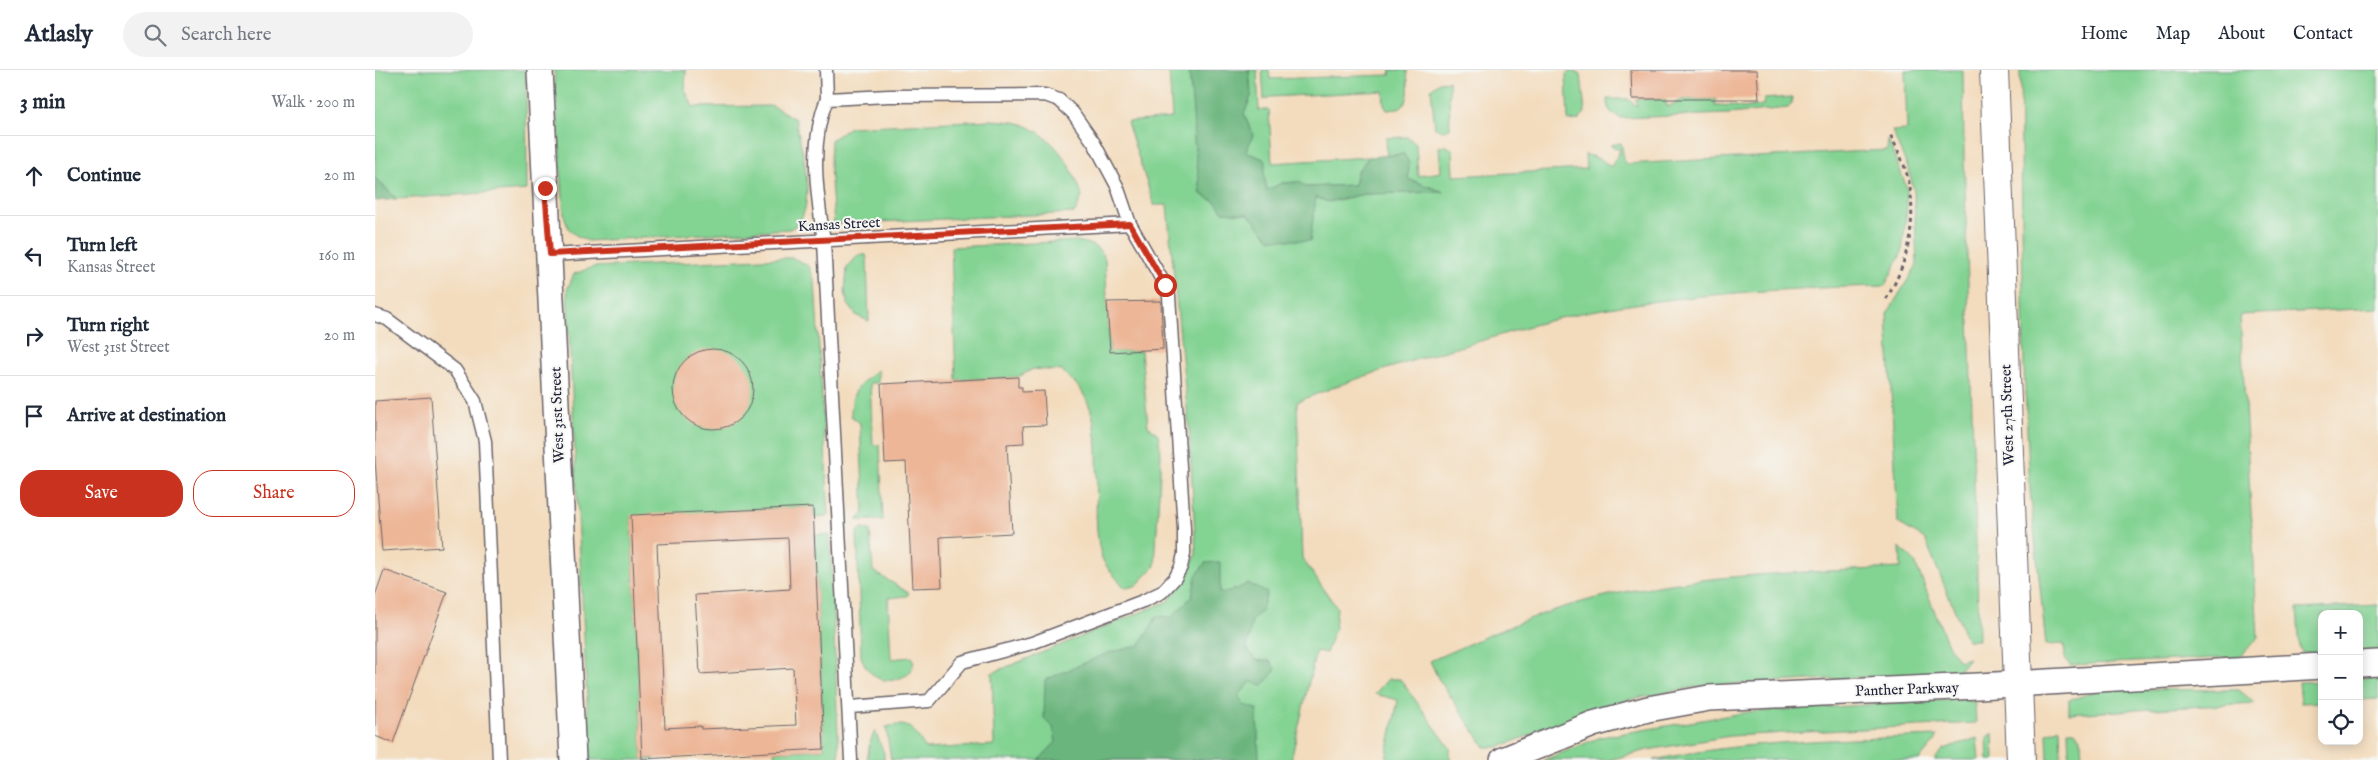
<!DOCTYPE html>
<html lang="en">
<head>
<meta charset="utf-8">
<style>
	:root { --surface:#fff; --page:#f2f2f3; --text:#1f2937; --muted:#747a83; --line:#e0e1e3; --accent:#c8321e }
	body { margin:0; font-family:"IM FELL English",serif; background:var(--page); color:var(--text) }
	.controls { position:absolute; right:15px; bottom:15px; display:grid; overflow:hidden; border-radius:10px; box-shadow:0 2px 12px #0003 }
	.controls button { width:45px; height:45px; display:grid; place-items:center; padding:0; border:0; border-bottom:1px solid var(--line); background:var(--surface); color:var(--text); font:25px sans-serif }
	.stop { position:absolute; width:15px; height:15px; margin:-11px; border:4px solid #c8321e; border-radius:50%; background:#fff }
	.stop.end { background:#c8321e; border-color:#fff; box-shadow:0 1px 5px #0008 }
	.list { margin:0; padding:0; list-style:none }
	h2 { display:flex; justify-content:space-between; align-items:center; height:65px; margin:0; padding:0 20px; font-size:21px }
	h2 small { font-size:16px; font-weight:400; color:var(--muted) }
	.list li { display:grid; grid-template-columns:32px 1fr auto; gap:15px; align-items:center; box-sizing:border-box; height:80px; padding:0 20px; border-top:1px solid var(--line) }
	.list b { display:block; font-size:19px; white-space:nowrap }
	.list p { margin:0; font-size:16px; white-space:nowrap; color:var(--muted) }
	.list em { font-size:16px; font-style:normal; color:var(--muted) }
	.actions { display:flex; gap:10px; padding:15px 20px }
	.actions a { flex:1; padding:11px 0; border:1px solid var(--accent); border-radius:20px; text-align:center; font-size:18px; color:var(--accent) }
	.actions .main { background:var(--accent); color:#fff }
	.icon { flex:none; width:28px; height:28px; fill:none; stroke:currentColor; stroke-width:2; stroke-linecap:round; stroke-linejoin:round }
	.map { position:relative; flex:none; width:2003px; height:690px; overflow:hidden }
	header { display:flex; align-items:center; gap:30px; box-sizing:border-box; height:70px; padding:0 25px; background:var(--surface); border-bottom:1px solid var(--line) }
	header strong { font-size:24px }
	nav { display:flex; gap:28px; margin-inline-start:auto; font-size:18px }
	.search { width:350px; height:45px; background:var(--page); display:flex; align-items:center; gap:12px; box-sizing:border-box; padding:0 18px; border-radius:28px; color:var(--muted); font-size:19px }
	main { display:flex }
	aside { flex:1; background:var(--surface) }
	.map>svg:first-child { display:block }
	.green { fill:#83d393; stroke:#527a67 }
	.forest { fill:#6ab57d; stroke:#466c5c }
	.building { fill:#edb697; fill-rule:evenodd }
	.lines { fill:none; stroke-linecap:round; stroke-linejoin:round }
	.service-casing { stroke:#6b6368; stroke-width:15 }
	.minor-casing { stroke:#6b6368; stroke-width:28 }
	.secondary-casing { stroke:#6b6368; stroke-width:30 }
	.path { stroke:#6b6368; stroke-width:3; stroke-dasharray:4 4; stroke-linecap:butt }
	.service { stroke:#fff; stroke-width:12 }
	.minor { stroke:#fff; stroke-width:25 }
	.secondary { stroke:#fff; stroke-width:28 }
	.route { stroke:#c8321e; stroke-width:6 }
	.labels { text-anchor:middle; stroke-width:4; stroke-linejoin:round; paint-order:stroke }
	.street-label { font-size:15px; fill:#22223b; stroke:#f6f6f2 }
</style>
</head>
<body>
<header>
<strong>Atlasly</strong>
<div class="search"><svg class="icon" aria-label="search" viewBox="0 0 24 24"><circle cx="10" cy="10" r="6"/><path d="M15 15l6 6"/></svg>Search here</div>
<nav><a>Home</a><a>Map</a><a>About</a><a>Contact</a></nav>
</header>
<main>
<aside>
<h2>3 min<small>Walk · 200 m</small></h2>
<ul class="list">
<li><svg class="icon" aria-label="ahead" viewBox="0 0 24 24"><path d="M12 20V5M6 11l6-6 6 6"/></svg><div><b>Continue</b></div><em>20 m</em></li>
<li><svg class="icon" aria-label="left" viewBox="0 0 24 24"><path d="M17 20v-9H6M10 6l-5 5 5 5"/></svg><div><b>Turn left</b><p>Kansas Street</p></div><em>160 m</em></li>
<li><svg class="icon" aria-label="right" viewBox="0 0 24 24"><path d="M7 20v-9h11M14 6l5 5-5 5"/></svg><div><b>Turn right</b><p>West 31st Street</p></div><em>20 m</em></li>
<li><svg class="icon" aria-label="arrive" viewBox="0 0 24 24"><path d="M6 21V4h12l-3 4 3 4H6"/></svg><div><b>Arrive at destination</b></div></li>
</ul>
<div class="actions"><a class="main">Save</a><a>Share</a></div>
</aside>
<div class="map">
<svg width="2003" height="690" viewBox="0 0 2003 690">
	<rect width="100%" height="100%" fill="#f6f6f2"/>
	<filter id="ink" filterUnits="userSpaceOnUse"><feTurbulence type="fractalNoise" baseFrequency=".02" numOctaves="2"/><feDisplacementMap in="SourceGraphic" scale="10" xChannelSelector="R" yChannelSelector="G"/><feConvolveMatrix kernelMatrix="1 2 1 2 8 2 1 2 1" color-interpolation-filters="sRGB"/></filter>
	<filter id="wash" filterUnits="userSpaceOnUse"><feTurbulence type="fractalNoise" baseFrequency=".0096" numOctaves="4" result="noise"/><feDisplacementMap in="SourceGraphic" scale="20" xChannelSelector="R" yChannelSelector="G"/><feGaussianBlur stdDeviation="1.12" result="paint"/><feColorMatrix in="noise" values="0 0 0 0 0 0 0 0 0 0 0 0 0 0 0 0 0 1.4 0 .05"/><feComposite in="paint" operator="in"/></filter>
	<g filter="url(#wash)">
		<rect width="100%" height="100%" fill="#f3dcbd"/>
		<g class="green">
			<polygon points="0,0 151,0 152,120 22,129 0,108"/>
			<path d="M 179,0 L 311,0 L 310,20 L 318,37 L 398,36 L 420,49 C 426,75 446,145 415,159 L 213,171 C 197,164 193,162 189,144 Z"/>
			<path d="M 794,0 L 814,0 L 826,124 L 841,132 L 848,142 L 873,144 L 940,127 L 953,132 L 989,124 L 1068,122 L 1033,109 L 1034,93 L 1029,84 L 1012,86 L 1011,68 L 1032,67 L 1041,74 L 1043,106 L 1066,102 L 1064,77 L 1070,75 L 1078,80 L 1079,106 L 1211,99 L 1210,84 L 1227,90 L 1236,97 L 1245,80 L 1235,75 L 1246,73 L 1250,94 L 1512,80 L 1513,70 L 1532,118 L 1532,136 L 1527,182 L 1510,216 C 1411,218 1313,224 1216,241 C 1178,248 1139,261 1102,272 C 1041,289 981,307 922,332 L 927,488 L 962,538 L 960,558 L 951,583 L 941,581 L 916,690 L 516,690 L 511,657 C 536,651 538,659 551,679 L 619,675 L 617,603 L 793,531 L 809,512 L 821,484 L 814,358 L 792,135 L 779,135 L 752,52 L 797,48 Z"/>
			<polygon points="874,0 882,0 884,40 894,40 897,93 994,87 982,102 979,115 931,117 924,112 907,113 892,121 888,105 891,90 871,82 869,44 876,26"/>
			<path d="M 887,0 L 894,0 L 895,9 L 1015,5 L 1016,0 L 1032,0 C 1033,20 1039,39 1012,40 L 1009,35 L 1008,21 L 895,27 L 889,30 Z"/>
			<polygon points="1530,0 1588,0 1589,85 1604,570 1592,570 1550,469 1523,453 1512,244 1542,195 1539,121 1533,98 1517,61 1532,60"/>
			<polygon points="1645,0 2003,0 2003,238 1865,245 1883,567 1865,587 1695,595 1690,588 1689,574 1671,575 1655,421 1649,298"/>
			<polygon points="1198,1 1206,4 1210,43 1203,50 1193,51 1191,4"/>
			<polygon points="1074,11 1075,58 1068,61 1060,58 1056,19 1064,12"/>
			<path d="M 1417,27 L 1416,35 L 1413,38 L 1354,44 L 1246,48 C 1236,44 1232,40 1232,29 L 1253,29 L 1262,36 L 1261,29 L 1290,29 L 1292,37 L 1309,29 L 1341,29 L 1340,36 L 1356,35 L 1368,38 L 1388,35 L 1389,29 Z"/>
			<path d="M 616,50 C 626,51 639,51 647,54 C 679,66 698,96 707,126 L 700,143 L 459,154 L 455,95 L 456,70 L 475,57 Z"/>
			<path d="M 701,171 C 713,173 725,176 730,189 L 735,281 L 766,281 L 773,356 L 783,364 L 786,384 L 780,496 L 761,516 L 750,518 C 743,510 731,498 727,488 C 711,438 737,365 706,320 C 701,313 693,307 687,301 L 658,299 L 643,307 L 581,310 L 576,177 Z"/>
			<polygon points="483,185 491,185 492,189 494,251 482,246 473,234 470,222 472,198"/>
			<polygon points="409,188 418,188 434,196 440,212 454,446 438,447 438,437 256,446 267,688 279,688 279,690 215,690 192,220 199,204 218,197"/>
			<path d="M 503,300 L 503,313 L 495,313 L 498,375 L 505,375 L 508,450 L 482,450 L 489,443 L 485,353 L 476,346 C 476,320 483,315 503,300 Z"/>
			<path d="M 487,459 L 495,460 L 498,501 L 534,523 L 532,526 L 513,528 L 516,589 L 536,587 L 539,592 L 535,603 C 513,617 496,611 486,587 L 482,462 Z"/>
			<polygon points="439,465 455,465 464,690 400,690 399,682 449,679"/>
			<path d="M 1525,477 L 1540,492 L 1573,575 L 1584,591 L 1594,588 L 1583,602 L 1327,616 L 1250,630 L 1123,677 L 1110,677 L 1063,608 L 1055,591 C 1101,571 1147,549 1196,535 C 1302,504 1415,503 1526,498 Z"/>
			<polygon points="2003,535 2003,580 1984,581 1984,544 1947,544 1947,583 1927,582 1925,578 1922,539"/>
			<polygon points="2003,608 2003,629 1984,630 1984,609"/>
			<polygon points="1013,609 1025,609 1075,678 1075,690 1011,690 1023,630 1000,624"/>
			<polygon points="1947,611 1947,632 1926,633 1924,612"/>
			<polygon points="1729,619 1864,620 1880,633 1694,644 1694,630"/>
			<polygon points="1590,629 1600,633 1601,653 1355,666 1273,680 1234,690 1169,690 1226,667 1374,642"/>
			<polygon points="1685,658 1686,690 1673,690 1672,663"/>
			<polygon points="500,661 509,683 509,690 492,690 495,672"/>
			<polygon points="1693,661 1700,661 1706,668 1707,690 1694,690"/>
			<polygon points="1618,663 1619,690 1613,690 1612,667"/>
			<path d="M 1562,666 L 1561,670 L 1544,690 L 1279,690 C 1371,670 1467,670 1562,666 Z"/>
			<polygon points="1602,668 1604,690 1559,690 1569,679"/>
		</g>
		<g class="forest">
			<polygon points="814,0 874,0 876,26 869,44 878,65 871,82 891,90 889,105 892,120 907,113 924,112 931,117 979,115 982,102 994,87 1029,84 1034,93 1033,109 1069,122 989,124 953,132 941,127 935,171 895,169 873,144 848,142 841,132 826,124 819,71 818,41"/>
			<polygon points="0,108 22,129 0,131"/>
			<polygon points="845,492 845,523 862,519 873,513 892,523 886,542 877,550 872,579 881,590 895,591 901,599 888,615 876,612 863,626 869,635 882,639 884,690 664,690 681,672 678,657 669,648 670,610 733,583 765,575 782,546 797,547 817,526 821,506 830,493"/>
		</g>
		<g id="blocks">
			<g class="building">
				<polygon points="1256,0 1382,0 1384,29 1257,29"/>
				<polygon points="786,231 788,279 735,282 732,232"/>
				<circle cx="338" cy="319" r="40"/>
				<polygon points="643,307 643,317 647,317 647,322 669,321 671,355 648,356 649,373 632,374 637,463 565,467 567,517 537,518 531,392 510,393 506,314"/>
				<polygon points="56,327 67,477 7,481 0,390 0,331"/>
				<path d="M 438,437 L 449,679 L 267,689 L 256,445 ZM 413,468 L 415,519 L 320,525 L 325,604 L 418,598 L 421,655 L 326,659 L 326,656 L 290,658 L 282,474 Z"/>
				<polygon points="9,500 72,522 18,673 0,666 0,526"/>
			</g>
		</g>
	</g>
	<g filter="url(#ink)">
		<use href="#blocks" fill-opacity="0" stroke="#6b6368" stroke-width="1"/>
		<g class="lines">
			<defs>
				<g id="service">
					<polyline points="451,0 452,29"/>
					<polyline points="175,185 755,154"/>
					<polyline points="0,245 12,249 80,300 100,331 110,371 124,690"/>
					<path d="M 475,637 L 554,631 L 587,592 L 657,573 L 768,531 L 787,522 L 800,508 L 806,497 L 809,484 L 809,459 L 794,226 L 790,215 L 755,154 L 742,116 L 719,73 L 698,43 L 684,30 L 670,25 L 514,26 L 452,29 C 434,73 442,125 449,171 L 476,690"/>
				</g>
				<g id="minor">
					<polyline points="165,0 198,690"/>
					<polyline points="1984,594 2003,593"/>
					<polyline points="1128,690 1218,654 1273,639 1334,628 1603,616 1947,596"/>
				</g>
				<polyline id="secondary" points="1619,0 1646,690"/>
			</defs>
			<use href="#service" class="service-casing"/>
			<use href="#minor" class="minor-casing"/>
			<use href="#secondary" class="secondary-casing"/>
			<path class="path" d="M 1511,229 C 1534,193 1544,143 1531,101 C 1527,88 1520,75 1514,62"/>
			<use href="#service" class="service"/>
			<use href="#minor" class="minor"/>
			<use href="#secondary" class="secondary"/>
		</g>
	</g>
	<g class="lines" filter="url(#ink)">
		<polyline class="route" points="170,118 175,184 755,154 790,215"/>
	</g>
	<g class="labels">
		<g class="street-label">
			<text transform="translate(464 154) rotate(-3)" y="5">Kansas Street</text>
			<text transform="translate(182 345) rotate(-92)" y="5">West 31st Street</text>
			<text transform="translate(1632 345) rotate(-92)" y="5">West 27th Street</text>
			<text transform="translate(1532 619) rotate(-2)" y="5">Panther Parkway</text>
		</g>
	</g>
</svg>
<div class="controls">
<button>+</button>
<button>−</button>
<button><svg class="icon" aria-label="locate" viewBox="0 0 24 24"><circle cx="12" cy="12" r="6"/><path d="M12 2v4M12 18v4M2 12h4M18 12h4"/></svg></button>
</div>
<div class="stop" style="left:790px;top:215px"></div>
<div class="stop end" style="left:170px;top:118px"></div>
</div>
</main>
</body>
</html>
